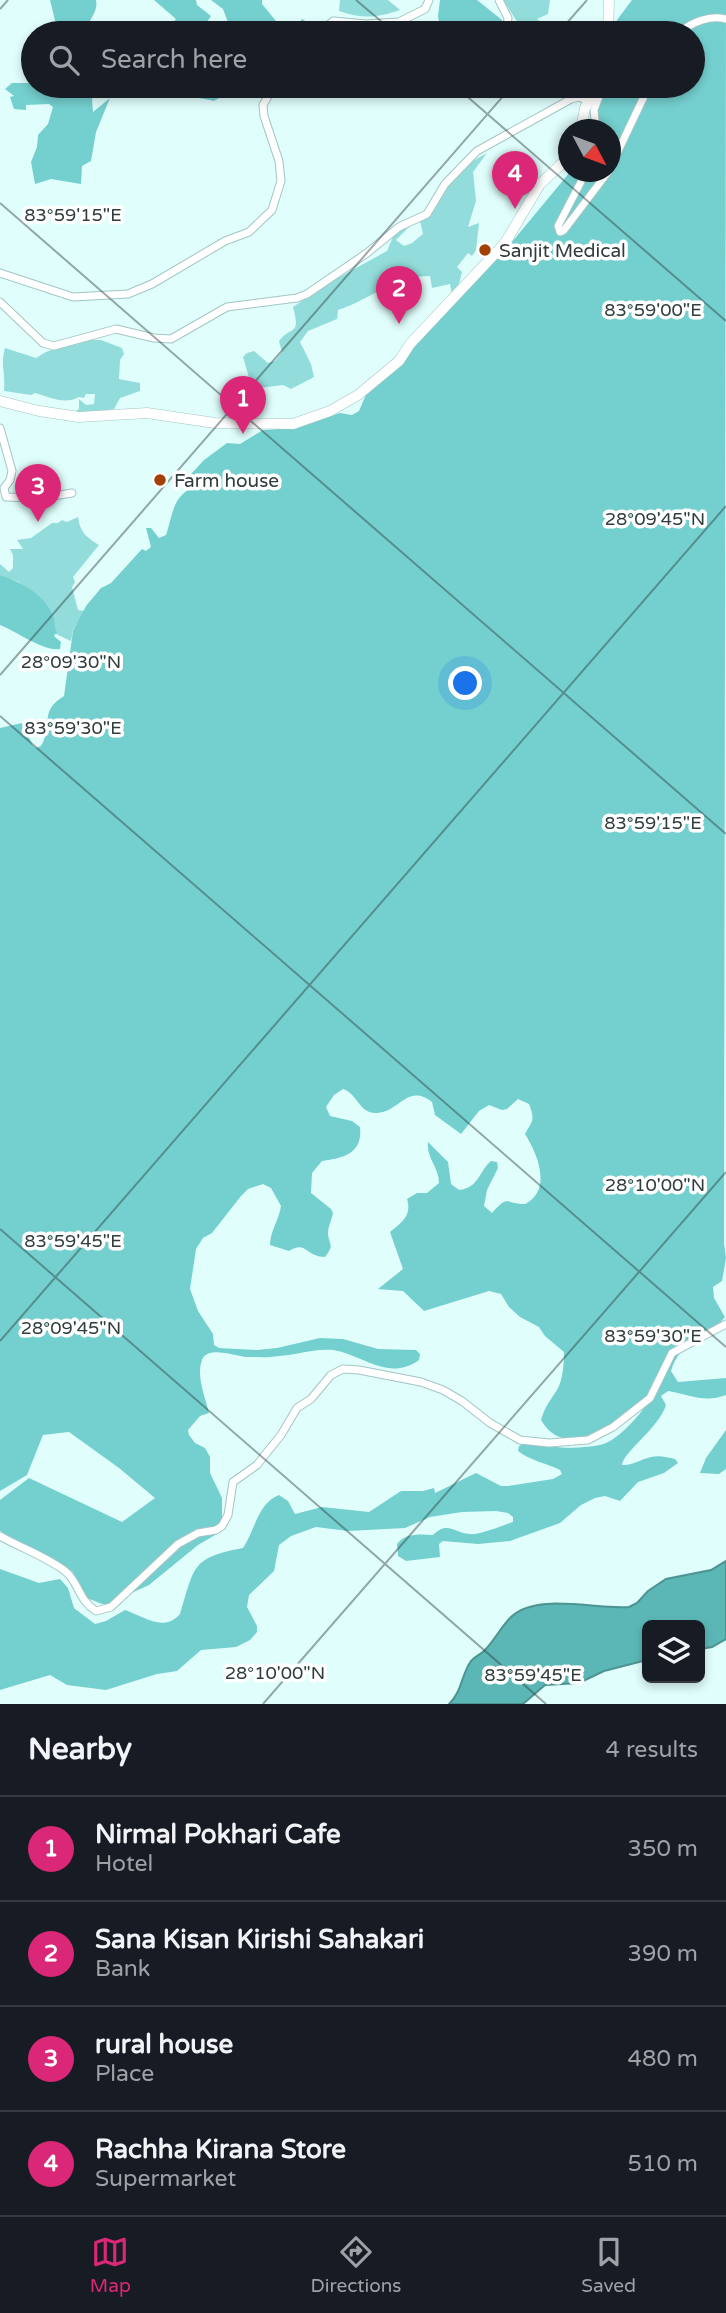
<!DOCTYPE html>
<html lang="en">
<head>
<meta charset="utf-8">
<style>
	:root { --surface:#171b24; --page:#242831; --text:#f1f3f6; --muted:#9ea1a6; --line:#363941; --accent:#db2777 }
	body { margin:0; font-family:"Varela Round",sans-serif; background:var(--page); color:var(--text) }
	.controls { position:absolute; right:21px; bottom:21px; display:grid; overflow:hidden; border-radius:10px; box-shadow:0 4px 10px #0003 }
	.controls button { width:63px; height:63px; display:grid; place-items:center; padding:0; border:0; border-bottom:2px solid var(--line); background:var(--surface); color:var(--text); font:35px sans-serif }
	.compass { position:absolute; left:558px; top:119px; width:63px; height:63px; border-radius:50%; background:var(--surface); box-shadow:0 4px 10px #0003; rotate:131deg }
	.you { position:absolute; left:466px; top:684px; width:24px; height:24px; margin:-18px; border:5px solid #fff; border-radius:50%; background:#1a73e8; box-shadow:0 0 0 10px #1a73e833 }
	.badge { display:grid; place-items:center; width:46px; height:46px; border-radius:50%; background:var(--accent); color:#fff; font-size:23px; font-weight:700 }
	.pin { position:absolute; translate:-50% -58px; filter:drop-shadow(0 2px 4px #0008) }
	.pin::after { content:''; position:absolute; top:37px; width:24px; height:21px; background:inherit; clip-path:polygon(0 0,100% 0,50% 100%) }
	.list { margin:0; padding:0; list-style:none }
	h2 { display:flex; justify-content:space-between; align-items:center; height:91px; margin:0; padding:0 28px; font-size:30px }
	h2 small { font-size:23px; font-weight:400; color:var(--muted) }
	.list li { display:grid; grid-template-columns:46px 1fr auto; gap:21px; align-items:center; box-sizing:border-box; height:105px; padding:0 28px; border-top:2px solid var(--line) }
	.list b { display:block; font-size:26px; white-space:nowrap }
	.list p { margin:0; font-size:23px; white-space:nowrap; color:var(--muted) }
	.list em { font-size:23px; font-style:normal; color:var(--muted) }
	.icon { flex:none; width:38px; height:38px; fill:none; stroke:currentColor; stroke-width:2; stroke-linecap:round; stroke-linejoin:round }
	.map { position:relative; flex:none; width:726px; height:1704px; overflow:hidden }
	.search { position:absolute; background:var(--surface); box-shadow:0 4px 10px #0003; left:21px; right:21px; top:21px; height:77px; display:flex; align-items:center; gap:18px; box-sizing:border-box; padding:0 24px; border-radius:38px; color:var(--muted); font-size:26px }
	.sheet { height:511px; background:var(--surface) }
	nav { display:flex; justify-content:space-around; align-items:center; box-sizing:border-box; height:98px; border-top:2px solid var(--line); background:var(--surface); font-size:19px; color:var(--muted) }
	nav a { display:grid; justify-items:center; gap:4px }
	nav .on { color:var(--accent) }
	.map>svg:first-child { display:block }
	.green { fill:#92dddb }
	.forest { fill:#74d0cf }
	.water { fill:#5ab7b5; stroke:#4d9391; stroke-width:2 }
	.lines { fill:none; stroke-linecap:round; stroke-linejoin:round }
	.minor-casing { stroke:#a2c6c5; stroke-width:9 }
	.major-casing { stroke:#a2c6c5; stroke-width:11 }
	.minor { stroke:#fff; stroke-width:7 }
	.major { stroke:#fff; stroke-width:10 }
	.ticks { fill:none; stroke:#2f3e3d; stroke-width:2; stroke-opacity:0.45 }
	.poi-dot { fill:#a34004; stroke:#fff; stroke-width:2.5 }
	.labels { text-anchor:middle; stroke-width:7; stroke-linejoin:round; paint-order:stroke }
	.poi-label { font-size:19px; fill:#2f3e3d; stroke:#fff; text-anchor:start }
	.ticks-label { font-size:18px; text-anchor:middle; fill:#2f3e3d; stroke:#fff; stroke-width:7; stroke-linejoin:round; paint-order:stroke }
</style>
</head>
<body>
<div class="map">
<svg width="726" height="1704" viewBox="0 0 726 1704">
	<rect width="100%" height="100%" fill="#e0fefc"/>
	<g class="green">
		<path d="M 340,0 L 388,0 L 400,10 C 377,18 362,19 339,11 Z"/>
		<polygon points="503,0 550,0 548,14 537,19 546,26 544,33 516,33 516,20"/>
		<path d="M 487,153 L 473,172 L 476,201 L 468,227 L 479,223 L 476,250 L 472,256 L 468,253 L 457,267 L 462,272 L 458,288 L 452,295 L 450,284 L 432,288 L 430,276 C 395,276 369,300 338,310 L 337,319 L 308,331 L 300,342 L 311,364 L 314,377 L 291,389 L 283,385 L 259,388 L 250,381 L 243,357 L 247,353 L 254,351 L 268,363 L 275,361 L 282,352 L 279,341 C 291,325 301,337 293,307 L 325,285 L 387,251 L 395,232 L 415,221 L 396,240 L 404,246 L 412,243 L 423,234 L 420,221 C 435,216 439,198 447,186 C 456,173 473,160 487,153 Z"/>
		<path d="M 81,340 L 101,340 L 122,348 L 124,354 L 120,360 L 119,379 L 140,383 L 140,391 L 120,398 L 114,409 L 88,413 L 74,412 L 79,409 L 79,399 L 86,405 L 94,404 L 95,394 L 86,394 L 84,398 L 79,397 C 65,405 49,397 35,393 L 31,395 L 4,391 C 6,375 0,364 5,348 L 36,358 L 46,352 Z"/>
		<path d="M 78,517 C 80,532 86,537 99,545 L 73,577 L 75,582 L 72,587 L 78,610 L 85,611 L 73,630 L 71,641 L 56,634 L 19,582 L 0,575 L 0,564 L 9,572 L 13,568 L 13,555 L 10,549 L 23,549 L 17,540 L 31,538 L 52,523 L 58,523 L 62,520 L 67,522 Z"/>
	</g>
	<g class="forest">
		<path d="M 50,0 L 96,0 C 99,14 85,21 88,33 L 58,33 Z"/>
		<polygon points="154,0 196,0 197,5 211,16 203,28 206,33 170,33 170,26 176,19"/>
		<polygon points="211,0 262,0 262,4 285,32 297,28 302,19 312,25 308,30 309,33 232,33 223,9"/>
		<polygon points="440,0 477,0 502,20 503,33 440,33 444,23 439,22 438,16"/>
		<path d="M 632,0 L 726,0 L 724,1243 L 726,1258 L 722,1281 L 713,1287 L 714,1298 L 725,1317 C 706,1340 681,1339 671,1371 L 678,1382 L 726,1378 L 726,1395 C 705,1403 690,1395 668,1391 L 661,1396 L 666,1405 C 659,1428 623,1452 622,1465 C 632,1466 641,1459 651,1457 C 659,1455 667,1457 675,1459 L 678,1463 L 664,1473 L 638,1482 L 620,1501 L 605,1496 L 595,1498 L 581,1505 L 560,1523 L 510,1541 L 478,1544 L 443,1541 L 439,1544 L 440,1557 L 406,1561 L 398,1556 L 397,1544 C 405,1533 420,1534 433,1535 C 449,1519 456,1536 475,1534 C 487,1532 501,1526 513,1522 L 513,1517 L 508,1513 L 496,1511 L 462,1512 L 430,1517 L 405,1528 L 348,1531 L 316,1527 L 291,1536 L 279,1545 L 274,1571 L 249,1595 L 247,1607 L 257,1626 L 257,1632 L 250,1640 L 236,1647 L 201,1650 L 177,1671 L 157,1674 L 106,1690 L 67,1685 L 50,1675 L 0,1690 L 0,1569 L 39,1583 L 60,1579 L 68,1588 L 74,1608 L 95,1624 L 106,1621 L 125,1610 C 143,1616 164,1633 180,1614 C 195,1567 190,1558 243,1548 C 255,1530 258,1503 279,1495 L 288,1501 L 295,1514 L 322,1507 L 369,1512 L 401,1491 L 423,1491 L 434,1488 L 435,1493 L 476,1473 L 501,1486 L 508,1486 L 553,1479 L 562,1474 L 560,1470 C 546,1463 531,1461 518,1451 L 519,1446 C 531,1438 544,1445 557,1447 C 565,1449 599,1447 606,1443 C 620,1437 638,1417 646,1405 C 617,1423 566,1463 541,1420 C 545,1406 550,1401 557,1390 C 563,1380 564,1363 564,1352 L 545,1336 L 539,1327 L 520,1317 L 509,1307 L 501,1294 L 489,1291 L 424,1311 L 403,1291 L 378,1289 L 403,1269 L 390,1232 C 402,1222 412,1216 407,1199 L 417,1193 L 427,1193 L 439,1183 C 439,1167 426,1158 428,1142 L 448,1162 L 451,1184 L 459,1190 C 479,1188 479,1171 491,1161 L 497,1162 L 498,1168 L 487,1190 L 484,1206 L 492,1213 C 509,1194 505,1204 525,1204 C 553,1190 537,1153 525,1134 C 533,1120 535,1120 529,1104 L 518,1099 L 507,1109 L 502,1110 L 489,1105 L 479,1111 L 461,1134 L 435,1115 L 432,1102 C 407,1083 400,1112 377,1113 C 359,1114 358,1094 343,1089 L 334,1095 L 326,1107 L 330,1116 L 352,1121 L 360,1127 C 363,1155 341,1158 322,1161 L 312,1173 L 311,1193 L 331,1209 L 333,1213 C 332,1219 328,1227 328,1233 C 329,1246 335,1244 325,1257 C 305,1256 306,1240 289,1251 L 270,1245 C 270,1231 279,1220 281,1206 L 271,1188 L 263,1184 L 248,1189 L 241,1196 L 212,1233 L 203,1238 L 196,1249 L 190,1289 L 198,1311 L 213,1334 L 214,1345 L 219,1348 L 257,1350 L 277,1348 L 320,1338 L 343,1339 L 378,1349 L 416,1350 L 420,1354 L 419,1360 C 388,1382 364,1355 333,1350 C 316,1348 296,1355 279,1356 C 268,1358 257,1357 247,1357 C 235,1356 207,1345 202,1360 C 196,1376 205,1396 209,1413 L 200,1416 L 188,1430 L 189,1435 L 195,1443 L 205,1448 L 210,1457 L 210,1473 L 222,1498 L 222,1531 L 198,1545 L 149,1585 L 107,1604 L 102,1604 L 87,1598 L 72,1571 L 0,1531 L 0,1500 L 29,1478 L 122,1522 L 155,1498 L 119,1468 L 69,1432 L 43,1435 L 27,1475 L 0,1491 L 0,728 L 22,723 L 33,746 L 36,748 L 41,746 C 54,724 38,712 64,696 L 73,631 L 86,606 L 101,588 L 111,583 L 142,549 L 146,551 L 151,547 L 146,528 L 151,528 L 159,538 L 166,535 C 172,518 172,500 188,490 L 191,474 L 204,460 L 227,443 L 240,444 L 263,430 L 293,428 L 340,413 L 352,415 L 359,411 L 368,390 L 407,355 L 430,328 L 507,248 L 570,172 L 610,172 L 610,130 L 585,129 L 600,104 L 607,86 L 693,86 L 693,33 L 615,33 L 617,20 Z"/>
		<polygon points="12,83 33,83 33,86 91,86 93,112 110,98 96,132 91,161 82,166 81,184 51,179 35,184 31,162 37,147 38,135 48,124 53,107 49,104 26,105 26,110 14,109 10,97 14,96 5,89"/>
		<polygon points="173,86 225,86 221,97 214,101 184,95"/>
		<path d="M 0,575 C 21,582 45,594 53,616 C 56,622 53,626 57,632 L 54,636 L 61,642 L 60,649 C 44,652 16,631 0,625 Z"/>
		<polygon points="726,1430 726,1469 719,1474 700,1473 706,1458"/>
	</g>
	<path class="water" d="M 726,1561 L 726,1639 L 712,1647 L 700,1649 L 700,1625 L 647,1625 L 647,1660 L 604,1671 L 579,1683 L 545,1685 L 523,1704 L 449,1704 C 462,1692 461,1675 471,1661 C 475,1656 480,1655 484,1651 C 494,1641 501,1627 511,1617 C 537,1592 596,1610 629,1607 L 637,1603 L 648,1591 L 666,1579 L 711,1570 Z"/>
	<g class="lines">
		<defs>
			<g id="minor">
				<polyline points="499,0 508,18 506,33"/>
				<polyline points="320,33 333,21 366,24 399,22 425,9 429,0"/>
				<path d="M 680,33 C 691,22 710,15 726,19"/>
				<polyline points="596,130 594,110 603,86"/>
				<polyline points="610,168 649,86"/>
				<polyline points="586,172 558,226 560,232 564,230 608,172"/>
				<polyline points="0,273 73,297 128,294 152,284 225,241 249,232 272,210 281,181 279,161 264,116 263,105 274,86"/>
				<polyline points="0,302 43,343 54,346 116,329 154,338 171,339 227,307 297,298 307,294 367,253 399,227 427,214 445,184 477,151 571,99 579,97 589,101"/>
				<polyline points="0,428 12,471 10,480 4,488 6,497 40,498 72,493"/>
				<path d="M 0,1536 C 21,1548 45,1556 65,1571 C 79,1582 78,1600 96,1611 L 111,1607 L 178,1544 L 198,1533 L 216,1530 L 222,1526 L 228,1515 L 233,1482 L 257,1465 L 264,1456 L 281,1435 L 297,1408 L 311,1399 L 331,1375 L 343,1369 L 359,1370 L 421,1382 L 443,1390 L 462,1401 L 490,1423 L 520,1440 L 549,1443 L 588,1440 L 613,1427 L 650,1398 L 672,1353 L 726,1324"/>
			</g>
			<g id="major">
				<polyline points="608,33 609,0"/>
				<polyline points="581,130 585,108 597,86"/>
				<polyline points="0,401 39,411 79,417 147,413 215,423 293,424 330,411 358,395 399,361 410,344 505,243 540,184 568,158"/>
			</g>
		</defs>
		<use href="#minor" class="minor-casing"/>
		<use href="#major" class="major-casing"/>
		<use href="#minor" class="minor"/>
		<use href="#major" class="major"/>
	</g>
	<path class="ticks" d="M 356,0 L 395,33M 0,9 L 8,0M 558,33 L 587,0M 455,86 L 726,321M 0,203 L 726,834M 0,675 L 512,86M 0,716 L 726,1347M 0,1229 L 546,1704M 0,1341 L 726,506M 263,1704 L 726,1172"/>
	<g class="poi-dot">
		<circle cx="485" cy="250" r="7"/>
		<circle cx="160" cy="480" r="7"/>
	</g>
	<g class="labels">
		<g class="poi-label">
			<text x="499" y="257">Sanjit Medical</text>
			<text x="174" y="487">Farm house</text>
		</g>
	</g>
	<g class="ticks-label">
		<text x="73" y="221">83°59'15"E</text>
		<text x="653" y="316">83°59'00"E</text>
		<text x="655" y="525">28°09'45"N</text>
		<text x="71" y="668">28°09'30"N</text>
		<text x="73" y="734">83°59'30"E</text>
		<text x="653" y="829">83°59'15"E</text>
		<text x="655" y="1191">28°10'00"N</text>
		<text x="73" y="1247">83°59'45"E</text>
		<text x="71" y="1334">28°09'45"N</text>
		<text x="653" y="1342">83°59'30"E</text>
		<text x="275" y="1679">28°10'00"N</text>
		<text x="533" y="1681">83°59'45"E</text>
	</g>
</svg>
<div class="controls">
<button><svg class="icon" aria-label="layers" viewBox="0 0 24 24"><path d="M12 4l9 5-9 5-9-5zM3 14l9 5 9-5"/></svg></button>
</div>
<svg class="compass" viewBox="-18 -18 36 36"><path d="M0-13l5 13h-10z" fill="#e53935"/><path d="M0 13l5-13h-10z" fill="#9ea1a6"/></svg>
<div class="you"></div>
<div class="pin badge" style="left:243px;top:434px">1</div>
<div class="pin badge" style="left:399px;top:324px">2</div>
<div class="pin badge" style="left:38px;top:522px">3</div>
<div class="pin badge" style="left:515px;top:209px">4</div>
<div class="search"><svg class="icon" aria-label="search" viewBox="0 0 24 24"><circle cx="10" cy="10" r="6"/><path d="M15 15l6 6"/></svg>Search here</div>
</div>
<section class="sheet">
<h2>Nearby<small>4 results</small></h2>
<ul class="list">
<li><span class="badge">1</span><div><b>Nirmal Pokhari Cafe</b><p>Hotel</p></div><em>350 m</em></li>
<li><span class="badge">2</span><div><b>Sana Kisan Kirishi Sahakari</b><p>Bank</p></div><em>390 m</em></li>
<li><span class="badge">3</span><div><b>rural house</b><p>Place</p></div><em>480 m</em></li>
<li><span class="badge">4</span><div><b>Rachha Kirana Store</b><p>Supermarket</p></div><em>510 m</em></li>
</ul>
</section>
<nav>
<a class="on"><svg class="icon" aria-label="map" viewBox="0 0 24 24"><path d="M3 6l6-2 6 2 6-2v14l-6 2-6-2-6 2zM9 4v14M15 6v14"/></svg>Map</a>
<a><svg class="icon" aria-label="directions" viewBox="0 0 24 24"><path d="M12 3l9 9-9 9-9-9zM9 14v-3h6M13 9l2 2-2 2"/></svg>Directions</a>
<a><svg class="icon" aria-label="saved" viewBox="0 0 24 24"><path d="M7 4h10v16l-5-4-5 4z"/></svg>Saved</a>
</nav>
</body>
</html>
